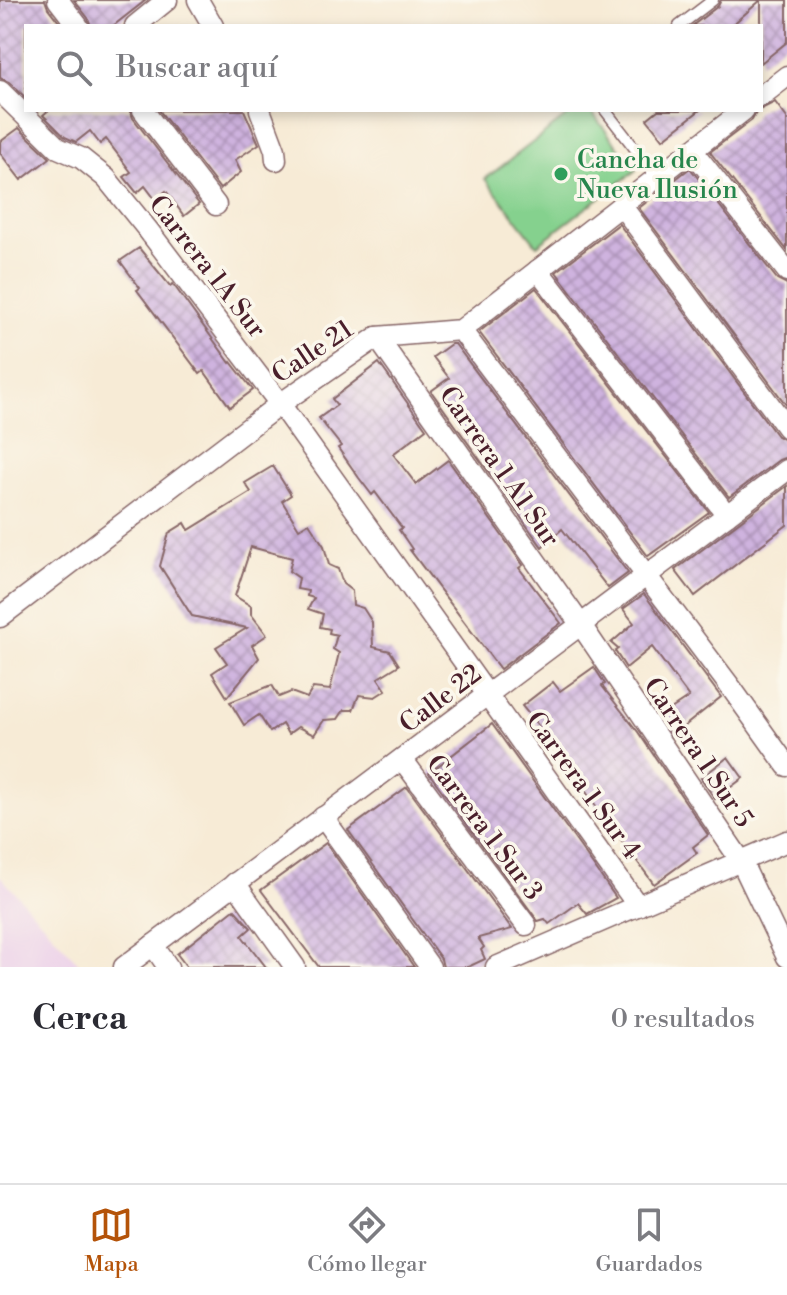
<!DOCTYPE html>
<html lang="es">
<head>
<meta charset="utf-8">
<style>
	:root { --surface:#fff; --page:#f7f7f7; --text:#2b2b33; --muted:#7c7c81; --line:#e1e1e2; --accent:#b45309 }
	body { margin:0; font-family:"Libre Bodoni",serif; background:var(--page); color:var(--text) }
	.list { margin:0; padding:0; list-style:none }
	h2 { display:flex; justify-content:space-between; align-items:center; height:104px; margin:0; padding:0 32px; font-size:34px }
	h2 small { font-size:26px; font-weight:400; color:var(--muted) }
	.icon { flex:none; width:44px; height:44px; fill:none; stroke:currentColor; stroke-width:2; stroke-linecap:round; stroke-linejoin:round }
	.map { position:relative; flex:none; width:787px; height:967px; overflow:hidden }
	.search { position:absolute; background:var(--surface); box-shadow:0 4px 12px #0003; left:24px; right:24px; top:24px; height:88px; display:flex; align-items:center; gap:20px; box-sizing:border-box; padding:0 28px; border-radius:0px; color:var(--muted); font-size:30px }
	.sheet { height:216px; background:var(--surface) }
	nav { display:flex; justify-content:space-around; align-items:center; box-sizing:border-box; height:112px; border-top:2px solid var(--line); background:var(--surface); font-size:22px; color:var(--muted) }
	nav a { display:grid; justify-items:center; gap:4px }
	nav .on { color:var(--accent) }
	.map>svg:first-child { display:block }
	.built { fill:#ecd1e9 }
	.garden { fill:#85d18e; stroke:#68785c; stroke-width:2 }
	.building { fill:url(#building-cross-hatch) }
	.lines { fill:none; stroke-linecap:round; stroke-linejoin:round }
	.lane-casing { stroke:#876667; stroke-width:13 }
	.street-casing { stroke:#876667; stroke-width:23 }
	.lane { stroke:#fff; stroke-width:10 }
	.street { stroke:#fff; stroke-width:20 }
	.leisure-dot { fill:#2e9e5b; stroke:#fbf7ec; stroke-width:3 }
	.labels { text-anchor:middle; stroke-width:7; stroke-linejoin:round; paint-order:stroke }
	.leisure-label { font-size:26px; fill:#27864d; stroke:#fbf7ec; text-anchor:start }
	.street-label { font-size:26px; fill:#4a1f2b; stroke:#fbf7ec }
</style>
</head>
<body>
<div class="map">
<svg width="787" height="967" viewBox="0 0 787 967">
	<defs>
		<pattern id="building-cross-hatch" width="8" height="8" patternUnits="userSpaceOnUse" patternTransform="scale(2)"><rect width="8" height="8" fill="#cfb3df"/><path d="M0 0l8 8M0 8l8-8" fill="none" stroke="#aa91b5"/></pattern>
	</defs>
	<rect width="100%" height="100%" fill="#fbf7ec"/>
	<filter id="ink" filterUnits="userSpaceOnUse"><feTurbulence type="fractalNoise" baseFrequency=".0125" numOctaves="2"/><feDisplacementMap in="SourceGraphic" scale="16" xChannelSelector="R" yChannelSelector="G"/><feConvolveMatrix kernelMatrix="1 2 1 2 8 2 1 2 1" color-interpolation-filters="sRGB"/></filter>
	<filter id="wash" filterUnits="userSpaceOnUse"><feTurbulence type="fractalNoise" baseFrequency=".006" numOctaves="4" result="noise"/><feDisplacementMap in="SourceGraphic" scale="32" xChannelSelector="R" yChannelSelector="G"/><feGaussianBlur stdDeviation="1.8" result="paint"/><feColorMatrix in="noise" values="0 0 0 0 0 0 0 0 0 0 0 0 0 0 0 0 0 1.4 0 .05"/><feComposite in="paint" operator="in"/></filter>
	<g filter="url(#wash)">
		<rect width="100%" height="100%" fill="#f7ebd6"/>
		<polygon class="built" points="0,876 82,967 0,967"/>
		<polygon class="garden" points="575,110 590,110 636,170 537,245 485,179"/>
		<g id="blocks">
			<g class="building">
				<polygon points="0,0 45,0 48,8 62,26 26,26 26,98 9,82 0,78"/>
				<polygon points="74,0 146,0 113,26 91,26 88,18"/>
				<polygon points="721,0 787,0 787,42 761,63 761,0 731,26 692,26 718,6"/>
				<polygon points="775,102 787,118 787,250 710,152 752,120 757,111"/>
				<polygon points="49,110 130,110 133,118 199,204 184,216 166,191 155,199 145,186 137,193 124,177 131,172 106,139 100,144 90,131 76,142 65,137 43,115"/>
				<polygon points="159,110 244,110 259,144 235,160 241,172 220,189"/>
				<polygon points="658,110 700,110 663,139 647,119"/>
				<polygon points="19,128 50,158 21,180 0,153 0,142"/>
				<polygon points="690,168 777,279 787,284 787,406 639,208"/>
				<polygon points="619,224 777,436 787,441 787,457 779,460 729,497 556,272"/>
				<polygon points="139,248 170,286 173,284 230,363 231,362 253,390 230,407 204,371 200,374 137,290 140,288 120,261"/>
				<polygon points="536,288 709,512 648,556 479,332"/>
				<polygon points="451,344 455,344 628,573 608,588 562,529 542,547 431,391 449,378 433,357"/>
				<polygon points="379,363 426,429 393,454 416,484 448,460 523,565 519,568 561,623 500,669 410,550 412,549 399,530 402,528 375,492 372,495 359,478 338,448 341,446 319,418 337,405 332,399"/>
				<polygon points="273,466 291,495 282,501 299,529 309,523 324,546 329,565 338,569 343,584 352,591 353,605 363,608 372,622 373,647 390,651 399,665 378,678 386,690 375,697 359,695 353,710 344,710 338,719 324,720 314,735 298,727 288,734 282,724 270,732 259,715 244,725 230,702 272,685 279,697 291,692 307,698 313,688 330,690 339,653 333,649 337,635 329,633 330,629 320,627 323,614 308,609 314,598 307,596 308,591 297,589 299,578 289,571 292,558 251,547 235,596 251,606 251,614 267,635 252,645 259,658 227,697 212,673 227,663 216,647 247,628 192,616 160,566 169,533 185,523 189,530 251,492 245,483"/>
				<polygon points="787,486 787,525 695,596 675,570"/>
				<polygon points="644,594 721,697 672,736 659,717 689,697 652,647 626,668 615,651 618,649 611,643 634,623 623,609"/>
				<polygon points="594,667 605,684 602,686 638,732 708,835 693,847 697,853 654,884 588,795 570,764 522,706 553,682 560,691"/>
				<polygon points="492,724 581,848 616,898 587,914 578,903 549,924 545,919 538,921 429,773"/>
				<polygon points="728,757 743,778 715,799 701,778"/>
				<polygon points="407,787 512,929 478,938 484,947 481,950 485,959 468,967 443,967 441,959 348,830"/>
				<polygon points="326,843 414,967 319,967 261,890"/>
				<polygon points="234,909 251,928 242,936 266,967 187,967 177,954"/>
			</g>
		</g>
	</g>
	<g filter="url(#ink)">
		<use href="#blocks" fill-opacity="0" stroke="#876667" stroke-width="2"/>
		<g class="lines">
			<defs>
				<g id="lane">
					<polyline points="679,26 713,0"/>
					<polyline points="605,110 657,177"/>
				</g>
				<g id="street">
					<polyline points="58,0 78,26"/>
					<polyline points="198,0 213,26"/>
					<polyline points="135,26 167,0"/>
					<polyline points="0,91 58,148 81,158 106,178 148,230 280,404 638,906"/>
					<polyline points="761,96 787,76"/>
					<polyline points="143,110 216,205"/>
					<polyline points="260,110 275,150 276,160"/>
					<polyline points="692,150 787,271"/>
					<polyline points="621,205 787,428"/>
					<polyline points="538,270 727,515"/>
					<polyline points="461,330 732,689 787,766"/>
					<polyline points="377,337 581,625 741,861 787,957"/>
					<polyline points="0,617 280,404 377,337 461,330 744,110"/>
					<polyline points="402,759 526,925"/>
					<polyline points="323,817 430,967"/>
					<polyline points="235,883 295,967"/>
					<polyline points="153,945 168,967"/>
					<polyline points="124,967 787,470"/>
					<polyline points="496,967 787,841"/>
				</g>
			</defs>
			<use href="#lane" class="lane-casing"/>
			<use href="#street" class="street-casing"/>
			<use href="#lane" class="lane"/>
			<use href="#street" class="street"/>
		</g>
	</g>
	<circle class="leisure-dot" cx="561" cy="174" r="8"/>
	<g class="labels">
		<g class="leisure-label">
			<text x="577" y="168">Cancha de<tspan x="577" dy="30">Nueva Ilusión</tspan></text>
		</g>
		<g class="street-label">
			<text transform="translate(208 266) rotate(52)" y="9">Carrera 1A Sur</text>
			<text transform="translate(312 351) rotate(-34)" y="9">Calle 21</text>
			<text transform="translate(500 466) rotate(55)" y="9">Carrera 1 A1 Sur</text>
			<text transform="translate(440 698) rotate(-37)" y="9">Calle 22</text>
			<text transform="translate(699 752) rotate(56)" y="9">Carrera 1 Sur 5</text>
			<text transform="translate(584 785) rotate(54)" y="9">Carrera 1 Sur 4</text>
			<text transform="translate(485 827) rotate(53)" y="9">Carrera 1 Sur 3</text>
		</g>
	</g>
</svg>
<div class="search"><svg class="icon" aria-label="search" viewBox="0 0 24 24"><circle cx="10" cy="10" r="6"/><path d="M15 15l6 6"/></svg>Buscar aquí</div>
</div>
<section class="sheet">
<h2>Cerca<small>0 resultados</small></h2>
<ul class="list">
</ul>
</section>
<nav>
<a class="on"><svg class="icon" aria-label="map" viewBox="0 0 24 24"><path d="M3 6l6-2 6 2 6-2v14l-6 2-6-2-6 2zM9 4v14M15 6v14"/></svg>Mapa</a>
<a><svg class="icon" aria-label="directions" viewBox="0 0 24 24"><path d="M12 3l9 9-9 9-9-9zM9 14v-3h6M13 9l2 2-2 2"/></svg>Cómo llegar</a>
<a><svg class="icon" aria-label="saved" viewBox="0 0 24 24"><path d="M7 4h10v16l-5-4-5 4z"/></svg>Guardados</a>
</nav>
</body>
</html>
